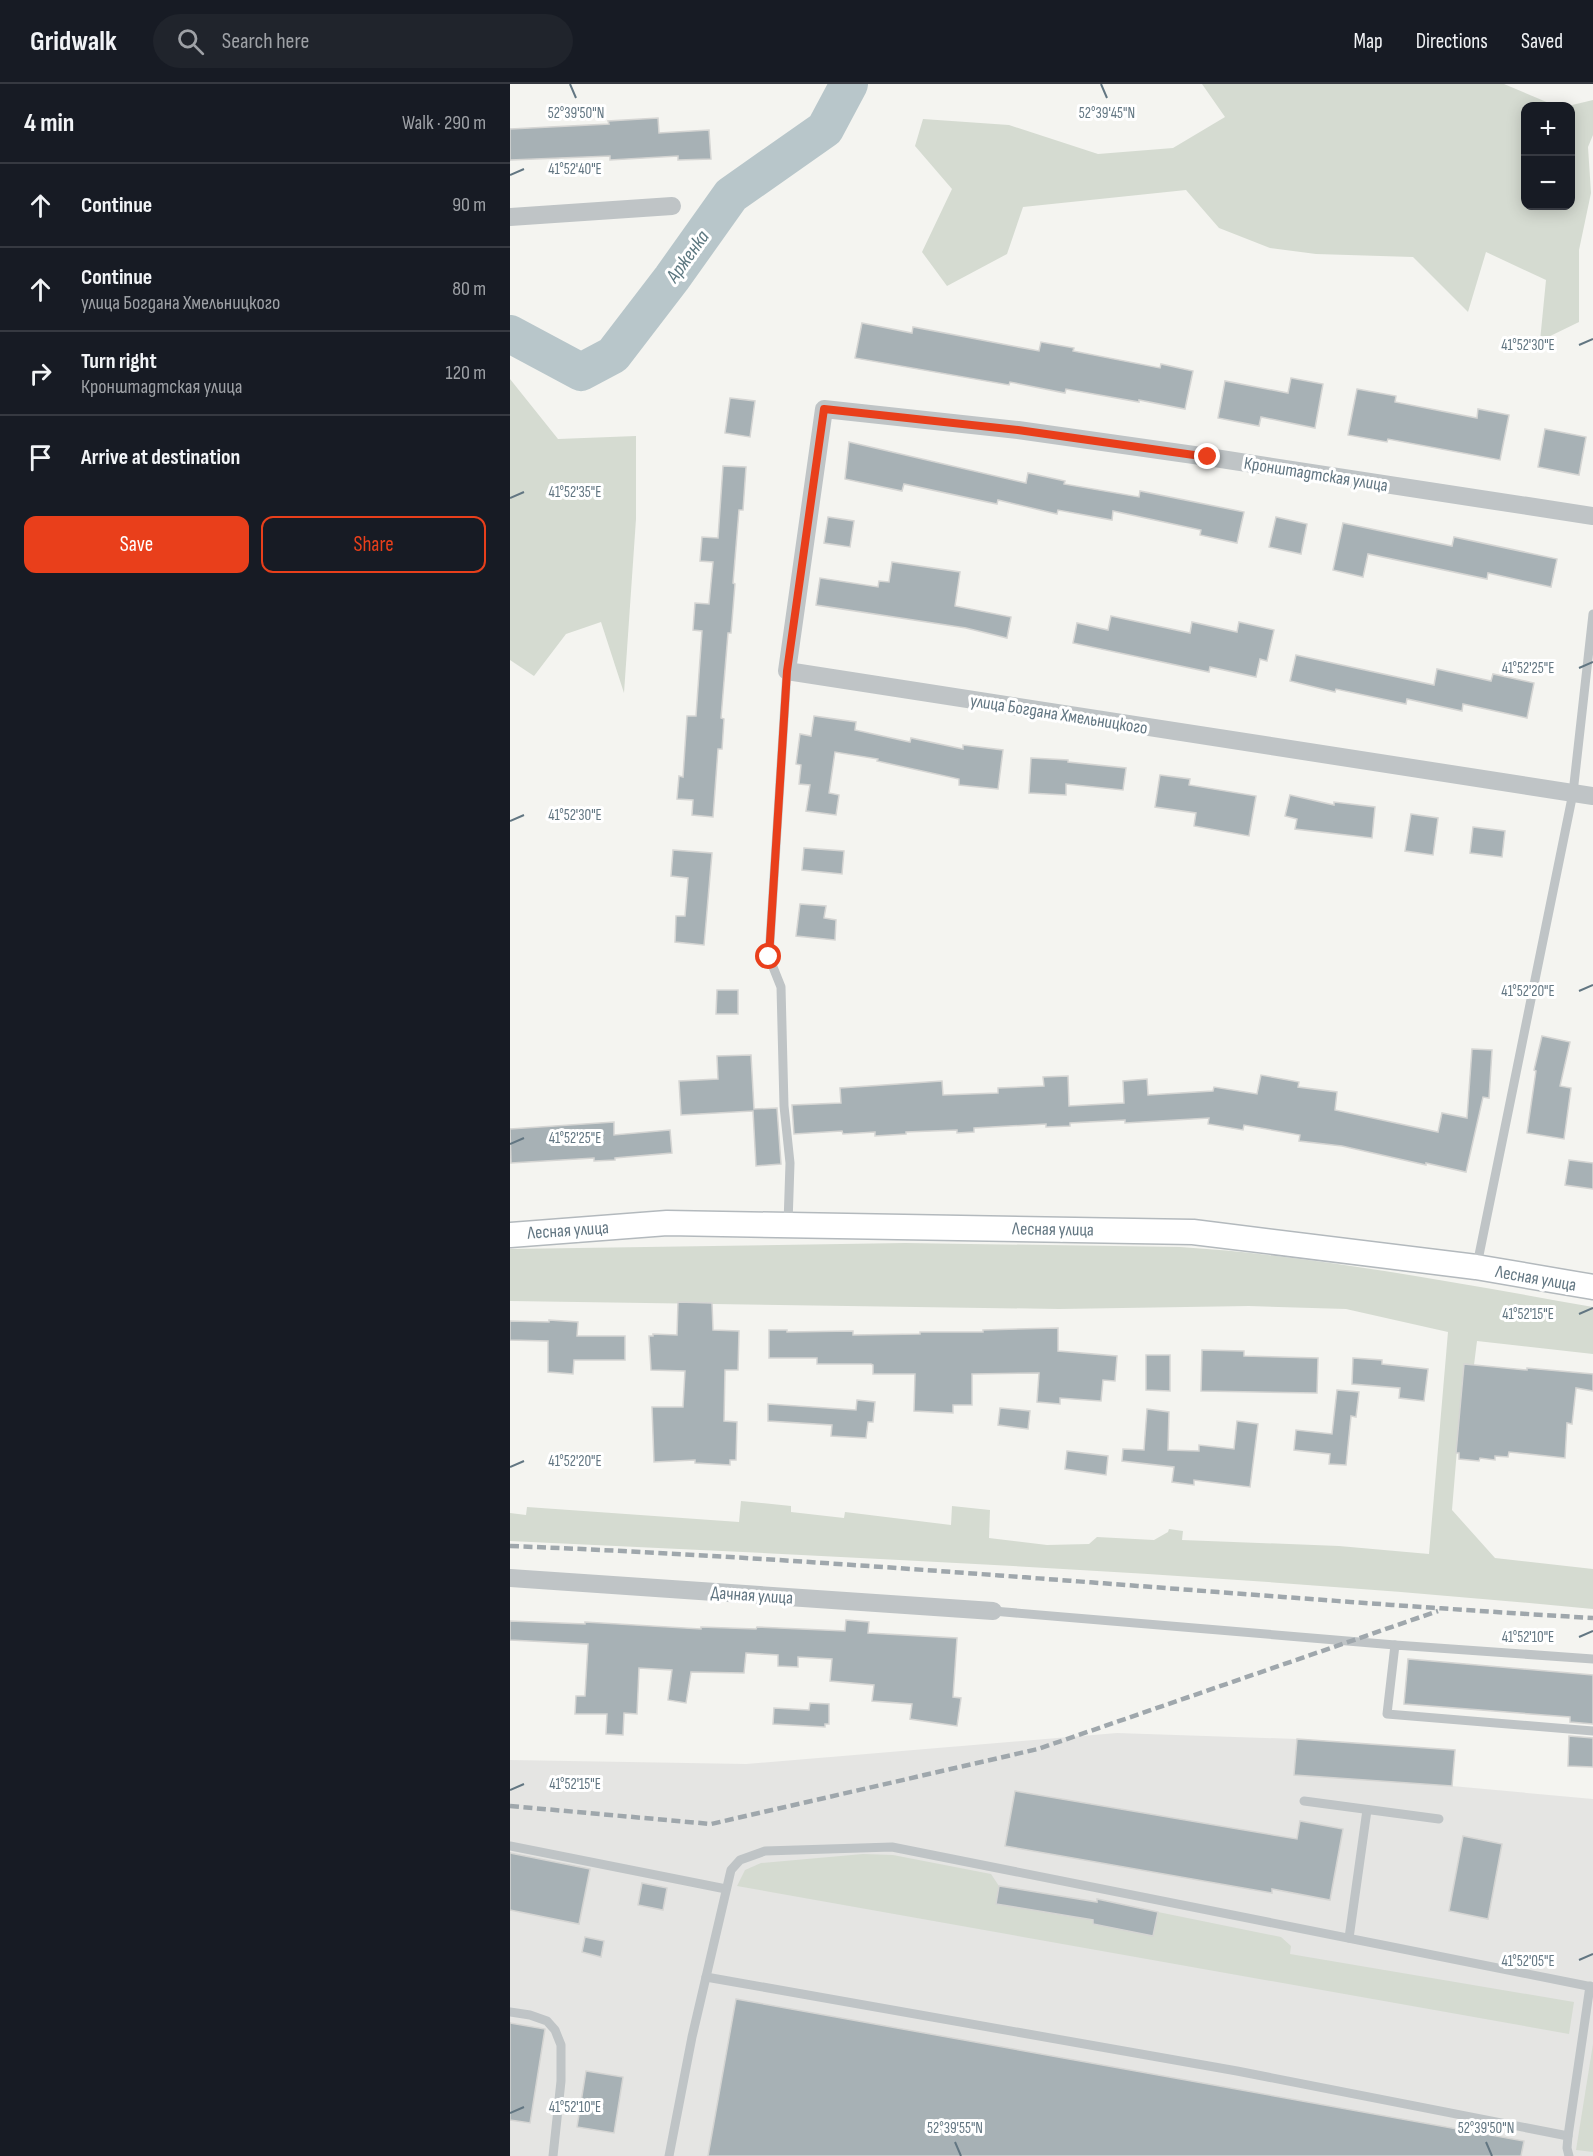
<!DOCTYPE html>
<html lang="en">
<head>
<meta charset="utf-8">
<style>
	:root { --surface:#171b24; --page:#20242c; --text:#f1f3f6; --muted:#9ea1a6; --line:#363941; --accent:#e93f1b }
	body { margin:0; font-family:"Sofia Sans Condensed",sans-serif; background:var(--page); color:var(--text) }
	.controls { position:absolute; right:18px; top:18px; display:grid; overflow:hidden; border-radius:12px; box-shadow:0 3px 15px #0003 }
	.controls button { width:54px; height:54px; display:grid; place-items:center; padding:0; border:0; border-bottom:2px solid var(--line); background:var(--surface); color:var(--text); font:30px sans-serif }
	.stop { position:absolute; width:18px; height:18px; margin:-14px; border:4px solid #e93f1b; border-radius:50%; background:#fff }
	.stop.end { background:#e93f1b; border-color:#fff; box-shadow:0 2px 6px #0008 }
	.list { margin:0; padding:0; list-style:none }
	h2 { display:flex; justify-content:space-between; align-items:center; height:78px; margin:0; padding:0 24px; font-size:26px }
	h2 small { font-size:20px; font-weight:400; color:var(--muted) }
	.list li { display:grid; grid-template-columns:39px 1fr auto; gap:18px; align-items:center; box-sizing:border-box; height:84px; padding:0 24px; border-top:2px solid var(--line) }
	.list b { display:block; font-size:22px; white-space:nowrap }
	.list p { margin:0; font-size:20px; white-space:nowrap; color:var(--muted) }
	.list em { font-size:20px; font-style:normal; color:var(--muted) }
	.actions { display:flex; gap:12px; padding:18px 24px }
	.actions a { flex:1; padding:14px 0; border:2px solid var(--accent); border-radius:12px; text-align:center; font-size:21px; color:var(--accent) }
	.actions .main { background:var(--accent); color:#fff }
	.icon { flex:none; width:33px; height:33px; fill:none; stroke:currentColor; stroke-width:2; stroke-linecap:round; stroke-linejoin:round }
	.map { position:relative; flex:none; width:1083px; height:2072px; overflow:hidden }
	header { display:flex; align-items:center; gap:36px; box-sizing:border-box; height:84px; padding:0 30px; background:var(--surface); border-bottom:2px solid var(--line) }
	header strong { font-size:28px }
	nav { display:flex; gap:33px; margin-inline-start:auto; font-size:21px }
	.search { width:420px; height:54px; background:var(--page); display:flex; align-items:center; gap:15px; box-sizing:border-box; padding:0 21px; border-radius:33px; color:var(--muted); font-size:22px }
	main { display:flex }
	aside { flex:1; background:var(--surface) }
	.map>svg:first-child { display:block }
	.built { fill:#e5e5e3 }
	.green { fill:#d5dbd1 }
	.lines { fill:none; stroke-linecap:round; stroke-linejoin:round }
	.river { stroke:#b8c6ca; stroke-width:38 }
	.building { fill:#a7b1b5; stroke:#d5d5d3; stroke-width:1.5 }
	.secondary-casing { stroke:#b3b9bd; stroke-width:27 }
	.lane { stroke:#bfc4c6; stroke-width:9 }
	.street { stroke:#bfc4c6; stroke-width:18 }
	.secondary { stroke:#fff; stroke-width:24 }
	.rail { stroke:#9fa7ac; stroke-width:4.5; stroke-dasharray:9 4.5; stroke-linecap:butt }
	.route { stroke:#e93f1b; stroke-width:8 }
	.ticks { fill:none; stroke:#627682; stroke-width:2 }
	.labels { text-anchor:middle; stroke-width:6; stroke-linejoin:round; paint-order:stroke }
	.street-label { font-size:18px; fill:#627682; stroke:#fff }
	.water-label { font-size:20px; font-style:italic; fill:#5d7880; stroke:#fff }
	.ticks-label { font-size:15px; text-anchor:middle; fill:#627682; stroke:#fff; stroke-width:6; stroke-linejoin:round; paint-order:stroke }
</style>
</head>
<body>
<header>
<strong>Gridwalk</strong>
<div class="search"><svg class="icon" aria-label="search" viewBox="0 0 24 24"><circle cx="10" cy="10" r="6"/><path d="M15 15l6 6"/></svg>Search here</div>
<nav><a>Map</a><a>Directions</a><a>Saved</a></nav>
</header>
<main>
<aside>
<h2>4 min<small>Walk · 290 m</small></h2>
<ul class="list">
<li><svg class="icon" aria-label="ahead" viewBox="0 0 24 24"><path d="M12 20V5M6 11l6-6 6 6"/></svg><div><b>Continue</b></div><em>90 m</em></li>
<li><svg class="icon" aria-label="ahead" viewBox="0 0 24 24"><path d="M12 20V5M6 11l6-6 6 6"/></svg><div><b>Continue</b><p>улица Богдана Хмельницкого</p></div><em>80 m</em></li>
<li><svg class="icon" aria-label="right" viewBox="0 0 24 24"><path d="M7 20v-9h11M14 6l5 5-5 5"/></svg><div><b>Turn right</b><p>Кронштадтская улица</p></div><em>120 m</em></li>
<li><svg class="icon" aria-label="arrive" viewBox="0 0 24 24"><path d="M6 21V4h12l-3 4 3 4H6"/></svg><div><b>Arrive at destination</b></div></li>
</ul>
<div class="actions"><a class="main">Save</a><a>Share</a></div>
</aside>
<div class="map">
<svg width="1083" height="2072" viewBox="0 0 1083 2072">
	<rect width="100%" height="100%" fill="#f4f4f0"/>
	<polygon class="built" points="607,1649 787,1655 945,1666 942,1702 1083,1715 1083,2072 0,2072 0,1676 236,1680"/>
	<g class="green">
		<polygon points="692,0 994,0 1046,22 1016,22 1016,122 1060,122 1060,22 1058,22 1083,16 1083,51 1078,63 1081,109 1069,166 1069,238 1030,257 1036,196 976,168 958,228 903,173 806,170 760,164 709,144 676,106 513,123 497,170 437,202 412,168 442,105 405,62 413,35 499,41 588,70 663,64 715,33"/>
		<polygon points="0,295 48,355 126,352 126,435 114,609 91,538 56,550 24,592 0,576"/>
		<path d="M 395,1159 L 670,1163 C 809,1172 946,1199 1083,1223 L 1083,1270 L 967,1257 L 964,1281 L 954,1281 L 942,1426 L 985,1474 L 1083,1485 L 1083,1525 C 723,1490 361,1474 0,1457 L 0,1429 L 16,1431 L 17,1423 L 229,1438 L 231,1417 L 281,1422 L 281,1428 L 334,1434 L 335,1428 L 441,1441 L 442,1422 L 480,1426 L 479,1454 L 537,1461 L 579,1460 L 587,1453 L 644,1456 L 658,1448 L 659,1445 L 673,1447 L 672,1456 L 829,1462 L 919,1470 L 938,1248 L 836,1225 L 739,1222 L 549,1225 L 0,1217 L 0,1165 Z"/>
		<polygon points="353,1770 383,1771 481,1790 489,1802 486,1820 562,1833 587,1818 583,1840 642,1852 648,1828 771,1853 781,1862 780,1870 1064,1918 1059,1950 227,1802 235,1786 251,1779"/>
		<polygon points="1083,1960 1083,2068 1066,2066"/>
	</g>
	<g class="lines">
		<polyline class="river" points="0,250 71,288 103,271 162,194 221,111 315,45 339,0"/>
	</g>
	<g class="building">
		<polygon points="148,34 149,49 199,46 201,75 168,76 168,72 100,76 100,72 0,76 0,45 99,40 98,37"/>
		<polygon points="352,239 402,249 403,243 529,267 531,258 564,264 563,267 650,284 651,280 683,287 675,325 629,316 629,318 556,305 555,309 500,298 499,301 345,274"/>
		<polygon points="781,294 813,300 805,344 751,333 749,342 708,334 715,297 778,309"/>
		<polygon points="847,305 886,312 885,318 967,334 968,325 999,331 990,376 878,355 877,358 838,351"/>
		<polygon points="220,314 245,317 240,353 215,349"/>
		<polygon points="1035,345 1076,353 1069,391 1028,383"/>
		<polygon points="339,358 516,399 518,389 555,397 554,400 629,413 630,407 734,428 727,459 690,451 691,446 603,427 602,436 548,426 547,430 488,416 487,420 394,400 392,407 335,395"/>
		<polygon points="213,382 236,383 233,426 229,426 223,499 225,500 221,549 218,549 211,634 214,635 212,665 208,665 203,733 182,731 183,716 167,715 169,692 173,693 177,632 186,632 192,547 183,546 185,519 199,520 203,478 190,477 192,453 208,454"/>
		<polygon points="318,433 344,437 340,463 314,459"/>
		<polygon points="766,433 797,440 791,470 759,463"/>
		<polygon points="833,439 942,462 944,453 1047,475 1041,503 978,489 977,495 858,470 853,493 823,486"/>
		<polygon points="382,478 450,488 445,522 501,533 497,554 456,544 306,521 310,494 368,503 369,497 379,498"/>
		<polygon points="601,532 680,549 682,538 727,548 729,538 764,546 757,577 750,575 746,593 700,583 699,588 563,559 567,539 598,546"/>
		<polygon points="786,571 924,601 927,585 981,597 983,590 1024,599 1017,634 953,620 952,627 897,615 896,620 826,605 825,608 780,597"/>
		<polygon points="304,632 346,638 345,646 400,658 401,654 453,665 453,661 493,666 488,705 449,701 449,695 367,677 368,675 325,668 319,709 329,711 326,731 296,727 300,701 289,700 291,681 286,680 290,650 301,652"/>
		<polygon points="521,674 558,676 558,678 616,684 613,706 556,700 556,711 519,709"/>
		<polygon points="650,691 680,695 679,701 746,712 739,752 684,742 686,729 645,723"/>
		<polygon points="780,711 824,721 824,718 865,723 862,754 785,745 787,735 775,732"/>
		<polygon points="901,730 928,734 923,771 895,767"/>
		<polygon points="963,743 995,747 992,773 960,769"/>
		<polygon points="294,764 334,767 332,790 292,786"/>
		<polygon points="163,766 202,769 194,861 165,858 166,832 175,832 178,794 161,792"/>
		<polygon points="290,820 316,822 314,834 326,836 325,856 286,852"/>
		<polygon points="207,906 228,906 228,930 206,930"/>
		<polygon points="1032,952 1060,958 1050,1002 1061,1004 1054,1055 1017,1049 1026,987 1024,986"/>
		<polygon points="962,965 982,966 979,1014 973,1013 956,1088 916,1079 916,1081 832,1062 789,1057 790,1051 734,1041 733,1046 698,1040 699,1034 615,1039 615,1036 560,1039 560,1042 536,1043 536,1040 464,1044 464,1048 447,1049 447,1046 396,1048 396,1050 365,1052 365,1048 333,1050 332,1047 284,1050 282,1021 331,1019 330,1004 432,997 433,1011 488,1009 488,1004 534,1002 533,993 558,992 559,1022 614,1019 613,997 637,995 638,1011 703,1007 704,1003 747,1010 751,991 789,998 788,1003 827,1008 825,1026 928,1048 932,1029 957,1034"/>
		<polygon points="241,971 244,1025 267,1024 271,1080 246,1082 243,1027 171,1031 169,997 208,995 207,972"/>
		<polygon points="104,1038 104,1051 160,1046 162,1069 105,1074 105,1076 84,1077 84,1074 1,1079 0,1045"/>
		<polygon points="1059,1076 1083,1079 1083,1105 1055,1101"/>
		<polygon points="168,1218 202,1219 203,1246 229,1247 228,1286 215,1286 214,1337 227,1338 226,1376 220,1376 220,1381 185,1379 185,1376 144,1378 142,1323 173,1323 175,1287 141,1286 139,1252 143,1252 143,1250 167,1251"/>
		<polygon points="39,1236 68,1238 67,1252 115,1252 115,1276 64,1276 63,1290 38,1288 38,1257 0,1256 0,1237 39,1238"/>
		<polygon points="548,1244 548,1267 607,1272 605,1297 593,1296 591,1317 550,1314 550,1320 527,1318 529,1289 462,1290 462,1321 443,1321 443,1329 404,1327 405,1290 363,1290 363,1281 361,1280 307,1280 307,1274 259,1274 259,1246 277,1246 277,1248 343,1247 343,1251 410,1250 410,1248 473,1248 473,1246"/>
		<polygon points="692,1266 734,1267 734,1272 808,1274 807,1309 691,1307"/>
		<polygon points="636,1271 660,1271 660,1307 636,1306"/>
		<polygon points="843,1274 872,1276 872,1280 918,1285 914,1317 889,1314 890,1304 842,1300"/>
		<polygon points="954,1280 1017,1286 1017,1284 1083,1290 1083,1307 1066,1304 1062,1340 1057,1339 1055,1374 999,1368 998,1373 985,1372 985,1376 970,1374 969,1377 949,1375 949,1369 946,1369"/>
		<polygon points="827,1306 849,1308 846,1333 841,1332 836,1381 819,1380 820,1370 784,1366 786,1346 822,1350"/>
		<polygon points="347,1316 365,1318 363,1338 358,1338 356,1354 321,1352 322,1341 258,1337 258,1320 346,1326"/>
		<polygon points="490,1324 520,1327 518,1345 488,1341"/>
		<polygon points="637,1325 659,1328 658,1366 689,1367 689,1361 724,1365 727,1337 748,1340 740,1403 684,1396 684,1401 662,1398 664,1383 612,1377 613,1365 634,1366"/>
		<polygon points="557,1367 598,1372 596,1391 555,1385"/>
		<polygon points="336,1536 359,1538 358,1549 447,1554 443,1613 451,1614 447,1642 400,1635 402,1620 362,1617 364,1601 320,1597 322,1575 288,1573 288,1583 268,1582 268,1571 236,1569 234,1589 181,1588 176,1619 158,1616 162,1586 129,1584 127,1630 114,1629 113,1651 96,1650 97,1630 65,1630 66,1612 75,1612 78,1560 0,1556 0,1537 75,1540 75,1538 191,1545 191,1543 246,1545 247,1543 335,1547"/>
		<polygon points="898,1575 1083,1591 1083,1640 1060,1638 1060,1633 894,1620"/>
		<polygon points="300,1619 319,1620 319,1640 315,1640 315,1643 263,1640 264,1624 299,1626"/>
		<polygon points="1059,1652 1083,1654 1083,1683 1058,1682"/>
		<polygon points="787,1655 945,1666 942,1702 784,1691"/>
		<polygon points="505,1707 787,1755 790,1737 833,1745 820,1816 762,1805 762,1809 495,1762"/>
		<polygon points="953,1752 992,1760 978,1835 939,1827"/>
		<polygon points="0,1769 80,1785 69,1840 0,1826"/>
		<polygon points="132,1799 157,1804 153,1826 128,1821"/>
		<polygon points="489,1802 587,1818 587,1815 648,1828 643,1852 583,1840 583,1836 486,1820"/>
		<polygon points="75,1853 94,1857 91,1873 72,1868"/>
		<polygon points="226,1915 1014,2057 1011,2072 198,2072"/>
		<polygon points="0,1939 35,1945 20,2039 0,2036"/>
		<polygon points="76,1987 113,1993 104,2049 67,2043"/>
	</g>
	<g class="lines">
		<defs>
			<polyline id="secondary" points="0,1151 157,1139 683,1148 966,1183 1083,1203"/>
		</defs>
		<use href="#secondary" class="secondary-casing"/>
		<g class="lane">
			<polyline points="277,587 259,873 271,903 274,1022 280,1079 278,1140"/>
			<polyline points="967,1181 1063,709 1083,530"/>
			<polyline points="483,1527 885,1561"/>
			<polyline points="1083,1575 885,1561 877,1630 1083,1647"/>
			<polyline points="794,1717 929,1735"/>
			<polyline points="0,1762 216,1805"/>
			<polyline points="839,1854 857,1726"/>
			<polyline points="196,1893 727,1987 1058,2052 1057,2064 1059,2072"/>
			<polyline points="0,1928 20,1931 37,1937 45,1946 51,1961 51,1997 43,2072"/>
			<polyline points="1058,2052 1080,1902"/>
			<polyline points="159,2072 182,1953 221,1786 230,1776 255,1767 382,1763 1083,1903"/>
		</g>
		<g class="street">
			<polyline points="0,133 162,122"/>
			<polyline points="1083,432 698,373 508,346 314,325 277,587 1083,712"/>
			<polyline points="0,1494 483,1527"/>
		</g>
		<use href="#secondary" class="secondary"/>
		<g class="rail">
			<path d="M 0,1462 C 362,1476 722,1513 1083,1534"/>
			<polyline points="0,1722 201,1740 528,1665 928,1527"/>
		</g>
	</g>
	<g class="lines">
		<polyline class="route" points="259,873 277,587 314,325 508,346 698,373"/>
	</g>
	<path class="ticks" d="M 60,0 L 66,14M 591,0 L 597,14M 0,91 L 14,85M 1069,261 L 1083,255M 0,414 L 14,408M 1069,584 L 1083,578M 0,737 L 14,731M 1069,907 L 1083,901M 0,1060 L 14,1054M 1069,1230 L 1083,1224M 0,1383 L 14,1377M 1069,1553 L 1083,1547M 0,1706 L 14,1700M 1069,1876 L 1083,1870M 0,2029 L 14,2023M 445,2058 L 451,2072M 976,2058 L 982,2072"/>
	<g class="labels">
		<g class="street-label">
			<text transform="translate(806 390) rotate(9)" y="6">Кронштадтская улица</text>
			<text transform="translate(549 630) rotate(9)" y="6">улица Богдана Хмельницкого</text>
			<text transform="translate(543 1145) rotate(1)" y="6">Лесная улица</text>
			<text transform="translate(58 1146) rotate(-4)" y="6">Лесная улица</text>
			<text transform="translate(1026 1194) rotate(10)" y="6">Лесная улица</text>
			<text transform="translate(242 1511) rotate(4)" y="6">Дачная улица</text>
		</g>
		<g class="water-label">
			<text transform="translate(177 172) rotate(-54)" y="7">Арженка</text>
		</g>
	</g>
	<g class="ticks-label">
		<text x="597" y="34">52°39'45"N</text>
		<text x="66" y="34">52°39'50"N</text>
		<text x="65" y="90">41°52'40"E</text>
		<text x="1018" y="266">41°52'30"E</text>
		<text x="65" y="413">41°52'35"E</text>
		<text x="1018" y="589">41°52'25"E</text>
		<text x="65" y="736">41°52'30"E</text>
		<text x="1018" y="912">41°52'20"E</text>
		<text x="65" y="1059">41°52'25"E</text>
		<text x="1018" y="1235">41°52'15"E</text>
		<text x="65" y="1382">41°52'20"E</text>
		<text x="1018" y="1558">41°52'10"E</text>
		<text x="65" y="1705">41°52'15"E</text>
		<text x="1018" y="1882">41°52'05"E</text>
		<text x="65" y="2028">41°52'10"E</text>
		<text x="445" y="2049">52°39'55"N</text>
		<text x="976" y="2049">52°39'50"N</text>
	</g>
</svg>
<div class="controls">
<button>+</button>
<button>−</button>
</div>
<div class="stop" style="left:259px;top:873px"></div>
<div class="stop end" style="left:698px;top:373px"></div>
</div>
</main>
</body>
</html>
